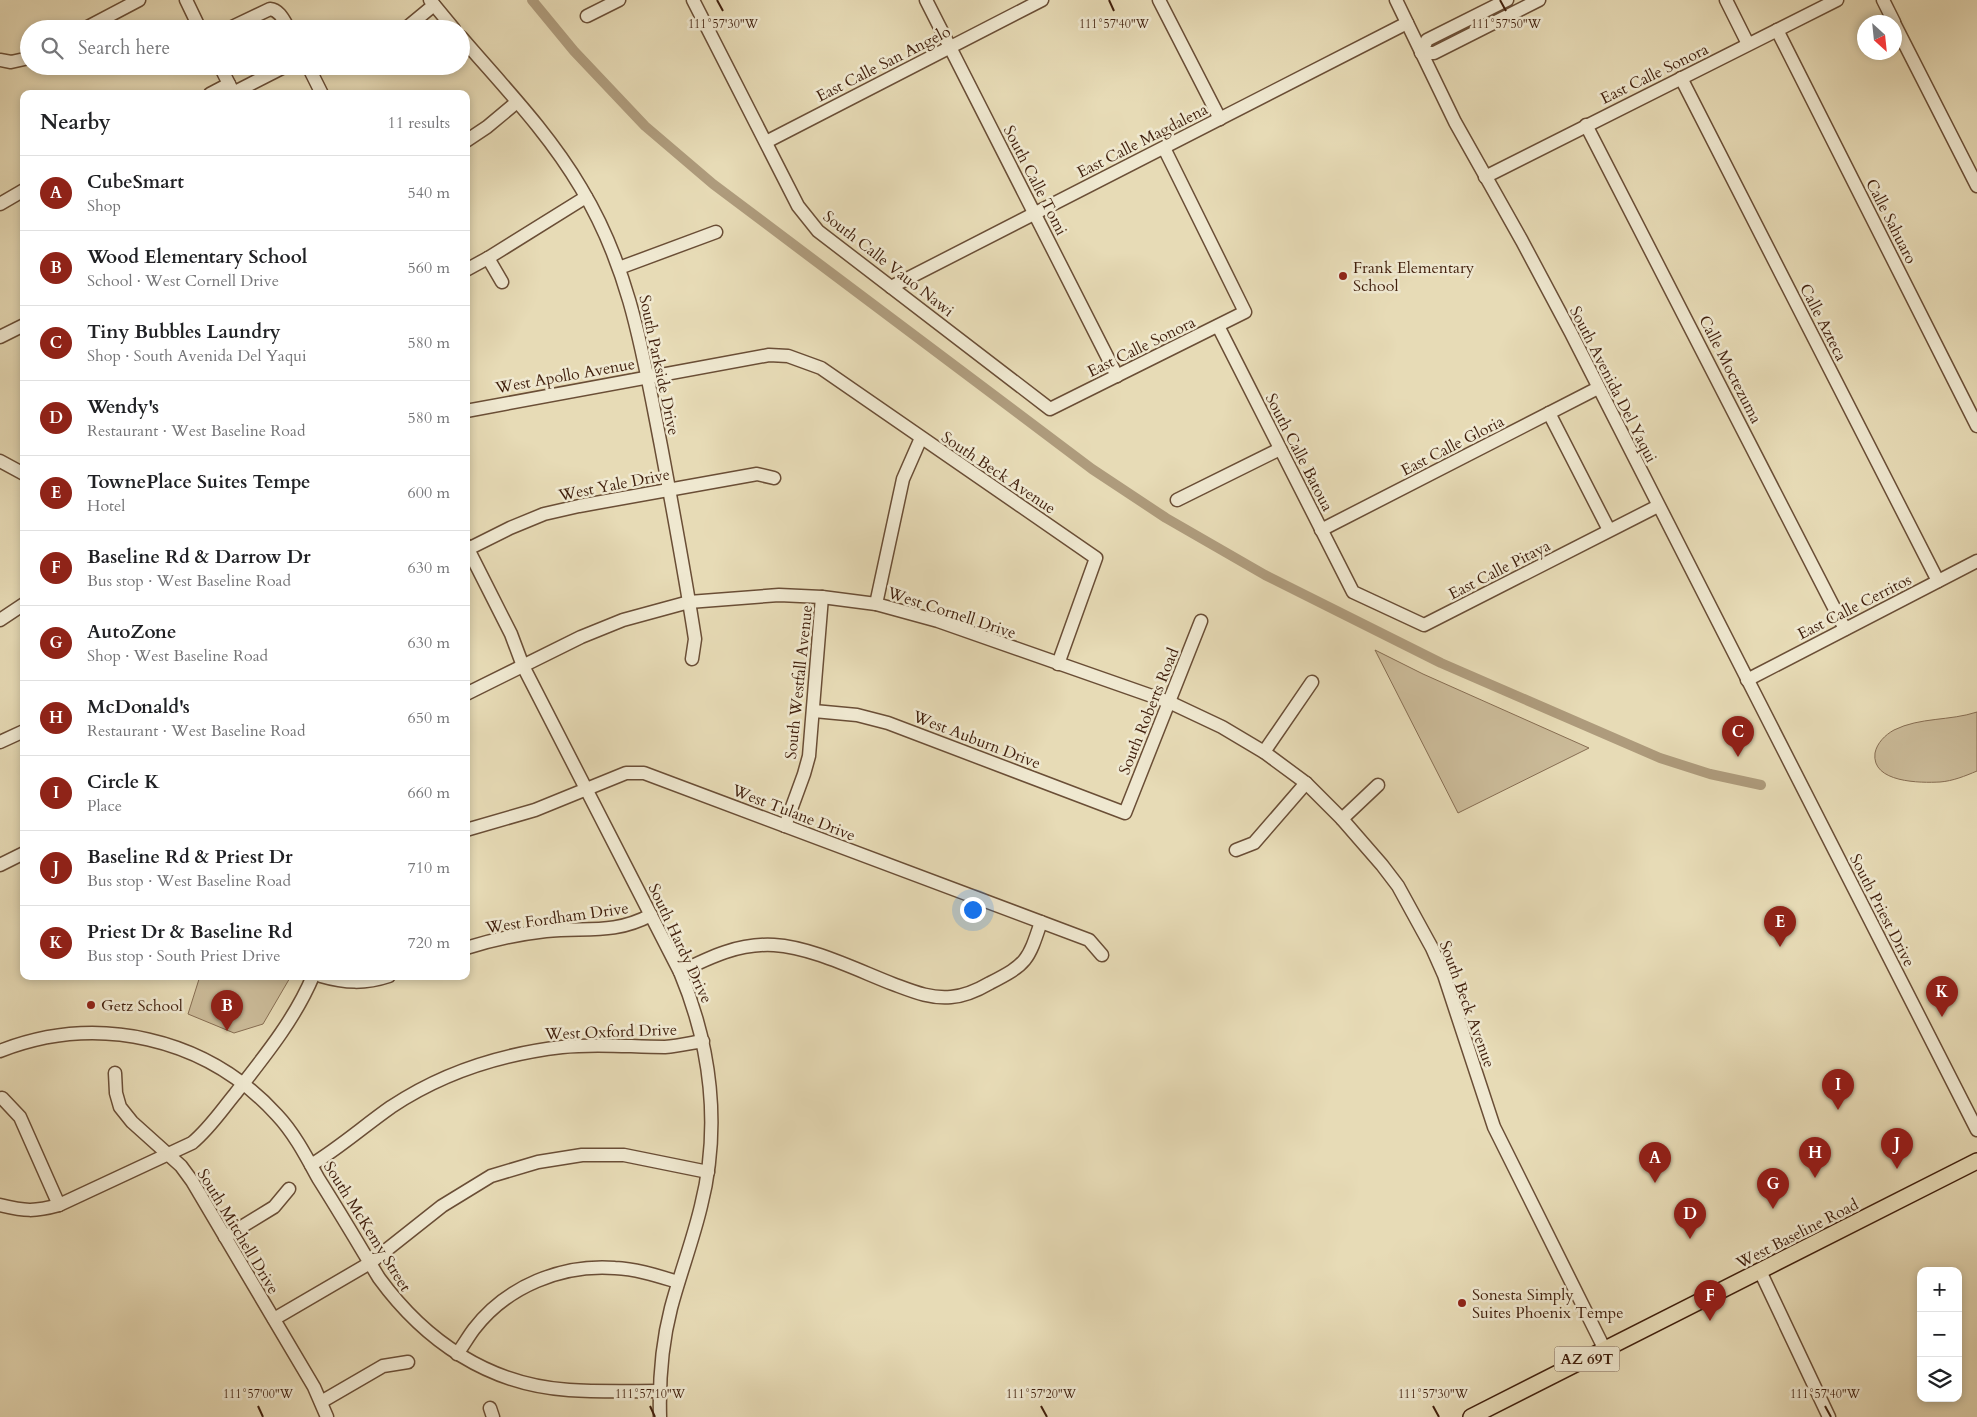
<!DOCTYPE html>
<html lang="en">
<head>
<meta charset="utf-8">
<style>
	:root { --surface:#fff; --page:#f6f6f6; --text:#202124; --muted:#757577; --line:#e0e0e0; --accent:#8f2418 }
	body { margin:0; font-family:Cardo,serif; background:var(--page); color:var(--text) }
	.controls { position:absolute; right:15px; bottom:15px; display:grid; overflow:hidden; border-radius:10px; box-shadow:0 2px 8px #0003 }
	.controls button { width:45px; height:45px; display:grid; place-items:center; padding:0; border:0; border-bottom:1px solid var(--line); background:var(--surface); color:var(--text); font:25px sans-serif }
	.compass { position:absolute; left:1857px; top:15px; width:45px; height:45px; border-radius:50%; background:var(--surface); box-shadow:0 2px 8px #0003; rotate:153deg }
	.you { position:absolute; left:972px; top:909px; width:18px; height:18px; margin:-12px; border:4px solid #fff; border-radius:50%; background:#1a73e8; box-shadow:0 0 0 8px #1a73e833 }
	.badge { display:grid; place-items:center; width:32px; height:32px; border-radius:50%; background:var(--accent); color:#fff; font-size:16px; font-weight:700 }
	.pin { position:absolute; translate:-50% -41px; filter:drop-shadow(0 1px 2px #0008) }
	.pin::after { content:''; position:absolute; top:26px; width:18px; height:15px; background:inherit; clip-path:polygon(0 0,100% 0,50% 100%) }
	.list { margin:0; padding:0; list-style:none }
	h2 { display:flex; justify-content:space-between; align-items:center; height:65px; margin:0; padding:0 20px; font-size:21px }
	h2 small { font-size:16px; font-weight:400; color:var(--muted) }
	.list li { display:grid; grid-template-columns:32px 1fr auto; gap:15px; align-items:center; box-sizing:border-box; height:75px; padding:0 20px; border-top:1px solid var(--line) }
	.list b { display:block; font-size:19px; white-space:nowrap }
	.list p { margin:0; font-size:16px; white-space:nowrap; color:var(--muted) }
	.list em { font-size:16px; font-style:normal; color:var(--muted) }
	.icon { flex:none; width:28px; height:28px; fill:none; stroke:currentColor; stroke-width:2; stroke-linecap:round; stroke-linejoin:round }
	.map { position:relative; flex:none; width:1977px; height:1417px; overflow:hidden }
	.search { position:absolute; background:var(--surface); box-shadow:0 2px 8px #0003; left:20px; top:20px; width:450px; height:55px; display:flex; align-items:center; gap:12px; box-sizing:border-box; padding:0 18px; border-radius:28px; color:var(--muted); font-size:19px }
	.panel { position:absolute; background:var(--surface); box-shadow:0 2px 8px #0003; left:20px; top:90px; width:450px; height:890px; border-radius:10px }
	.map>svg:first-child { display:block }
	.green { fill:#cbbb99; stroke:#866d52 }
	.lines { fill:none; stroke-linecap:round; stroke-linejoin:round }
	.canal { stroke:#ae9b7c; stroke-width:10 }
	.minor-casing { stroke:#6a4e36; stroke-width:15 }
	.major-casing { stroke:#401f0c; stroke-width:18 }
	.minor { stroke:#efe8d0; stroke-width:12 }
	.major { stroke:#e7dbb6; stroke-width:15 }
	.ticks { fill:none; stroke:#401f0c; stroke-width:2 }
	.poi-dot { fill:#8f2418; stroke:#efe8d0; stroke-width:2 }
	.labels { text-anchor:middle; stroke-width:5; stroke-linejoin:round; paint-order:stroke }
	.shield { fill:#efe8d0; stroke:#745b47; stroke-width:1 }
	.shield-label { font-size:15px; font-weight:bold; fill:#401f0c }
	.street-label { font-size:16px; fill:#401f0c; stroke:#efe8d0 }
	.poi-label { font-size:16px; fill:#401f0c; stroke:#efe8d0; text-anchor:start }
	.ticks-label { font-size:12px; text-anchor:middle; fill:#401f0c; stroke:#efe8d0; stroke-width:5; stroke-linejoin:round; paint-order:stroke }
</style>
</head>
<body>
<div class="map">
<svg width="1977" height="1417" viewBox="0 0 1977 1417">
	<rect width="100%" height="100%" fill="#e7dbb6"/>
	<filter id="stains"><feTurbulence type="fractalNoise" baseFrequency=".004" numOctaves="4"/><feColorMatrix values="0 0 0 0 .2 0 0 0 0 .09 0 0 0 0 .02 0 0 0 .5 -.17"/></filter>
	<radialGradient id="worn" r=".72"><stop offset=".6" stop-color="#630" stop-opacity="0"/><stop offset="1" stop-color="#630" stop-opacity=".3"/></radialGradient>
	<g class="green">
		<polygon points="1375,650 1423,674 1589,748 1458,813"/>
		<path d="M 1977,712 L 1977,771 C 1965,776 1953,781 1940,782 C 1921,783 1871,783 1875,753 C 1877,743 1885,735 1894,730 C 1920,717 1950,721 1977,712 Z"/>
		<polygon points="200,976 291,976 263,1024 234,1033 188,1014"/>
	</g>
	<g class="lines">
		<polyline class="canal" points="532,0 574,51 645,126 713,184 1092,469 1166,518 1265,575 1441,663 1660,758 1710,774 1761,785"/>
		<defs>
			<g id="minor">
				<polyline points="186,0 200,29"/>
				<polyline points="430,0 454,29"/>
				<polyline points="693,0 798,206 818,231 1050,409 1245,312 1164,148"/>
				<polyline points="926,0 1117,376"/>
				<polyline points="1159,0 1220,119"/>
				<polyline points="1396,0 1455,122 1522,241 1571,333 1977,1130"/>
				<polyline points="1507,0 1427,40 1421,53 1434,53 1539,0"/>
				<polyline points="1726,0 1748,44"/>
				<polyline points="1883,0 1894,22"/>
				<polyline points="587,16 619,0"/>
				<polyline points="1894,23 1977,186"/>
				<polyline points="84,29 139,0"/>
				<path d="M 228,29 L 270,9 C 280,10 284,21 289,29"/>
				<polyline points="405,29 434,5"/>
				<polyline points="1777,30 1977,426"/>
				<path d="M 461,37 C 503,86 548,132 581,188 C 630,269 643,354 661,446 C 673,510 685,574 695,639 L 692,659"/>
				<polyline points="0,60 11,62 29,58"/>
				<polyline points="220,66 234,94"/>
				<polyline points="308,66 322,94"/>
				<polyline points="1681,78 1938,581"/>
				<polyline points="233,93 286,66"/>
				<polyline points="210,94 229,84"/>
				<polyline points="1586,125 1845,629"/>
				<polyline points="466,141 487,127 517,102"/>
				<polyline points="766,142 1042,0"/>
				<polyline points="1485,177 1837,0"/>
				<polyline points="0,204 24,190"/>
				<polyline points="488,258 502,282"/>
				<polyline points="619,268 716,232"/>
				<polyline points="466,270 488,258 586,197"/>
				<polyline points="891,287 1407,23"/>
				<polyline points="1218,326 1353,592 1424,625 1658,506"/>
				<polyline points="0,337 24,325"/>
				<polyline points="466,411 769,355 788,356 821,368 1096,558 1058,664"/>
				<polyline points="1549,413 1609,530"/>
				<polyline points="0,461 24,474"/>
				<polyline points="1177,500 1280,449"/>
				<polyline points="1321,530 1598,388"/>
				<path d="M 466,545 L 511,634 L 523,666 L 680,972 C 711,1046 721,1127 701,1206 C 693,1240 680,1274 671,1308 C 662,1343 659,1381 660,1417"/>
				<polyline points="466,550 510,528 544,514 579,506 757,474 774,478"/>
				<polyline points="876,604 903,479 921,438"/>
				<polyline points="0,620 24,604"/>
				<polyline points="1747,680 1977,561"/>
				<polyline points="466,694 581,637 623,620 689,602 779,595 822,597 876,604 938,621 1169,702 1222,727 1264,752 1306,783 1342,819 1382,865 1398,886 1432,948 1444,975 1494,1127 1605,1350"/>
				<polyline points="814,711 857,715 888,723 1125,813 1201,621"/>
				<polyline points="0,742 24,731"/>
				<polyline points="1264,752 1312,682"/>
				<polyline points="1342,819 1378,785"/>
				<polyline points="785,826 804,774 809,756 822,597"/>
				<polyline points="466,830 535,810 626,773 644,773 1089,940 1102,955"/>
				<polyline points="1236,850 1254,843 1306,783"/>
				<polyline points="0,865 24,853"/>
				<path d="M 466,948 C 492,940 519,934 546,931 C 586,927 613,935 651,915"/>
				<path d="M 680,972 C 710,957 739,943 774,945 C 811,947 857,970 893,984 C 912,991 930,999 951,997 C 965,996 978,990 990,983 C 1027,964 1028,961 1041,922"/>
				<path d="M 321,976 C 345,983 365,984 389,976"/>
				<path d="M 0,1051 C 97,1013 206,1037 277,1115 C 294,1133 306,1156 318,1178 C 339,1211 359,1245 379,1278 C 425,1341 489,1385 569,1390 C 599,1392 629,1391 660,1391"/>
				<polyline points="115,1073 116,1093 120,1107 132,1122 181,1166 192,1181 314,1387 327,1417"/>
				<polyline points="2,1098 20,1117 59,1205"/>
				<path d="M 311,1165 C 339,1148 364,1126 391,1107 C 442,1073 502,1054 562,1047 C 597,1043 631,1047 665,1047 C 678,1046 691,1043 703,1041"/>
				<path d="M 0,1205 C 25,1211 34,1212 59,1205 L 192,1143 C 209,1129 221,1111 235,1094 C 264,1057 295,1019 313,976"/>
				<polyline points="225,1237 274,1207 289,1189"/>
				<polyline points="1760,1271 1829,1417"/>
				<polyline points="274,1319 370,1263 442,1206 491,1176 538,1162 582,1155 624,1155 708,1172"/>
				<path d="M 457,1354 C 463,1346 468,1337 474,1329 C 507,1286 562,1264 615,1268 C 637,1269 658,1276 678,1282"/>
				<polyline points="321,1402 383,1366 408,1362"/>
				<polyline points="490,1408 493,1417"/>
			</g>
			<polyline id="major" points="1471,1417 1977,1161"/>
		</defs>
		<use href="#minor" class="minor-casing"/>
		<use href="#major" class="major-casing"/>
		<use href="#minor" class="minor"/>
		<use href="#major" class="major"/>
	</g>
	<path class="ticks" d="M 717,0 L 723,11M 1109,0 L 1114,11M 1500,0 L 1506,11M 258,1406 L 263,1417M 650,1406 L 655,1417M 1041,1406 L 1047,1417M 1433,1406 L 1439,1417M 1825,1406 L 1831,1417"/>
	<g class="poi-dot">
		<circle cx="1343" cy="276" r="5"/>
		<circle cx="91" cy="1005" r="5"/>
		<circle cx="1462" cy="1303" r="5"/>
	</g>
	<g class="labels">
		<rect class="shield" x="1554.5" y="1346.5" width="65" height="25" rx="4"/>
		<g class="shield-label">
			<text x="1587" y="1364">AZ 69T</text>
		</g>
		<g class="street-label">
			<text transform="translate(883 63) rotate(-27)" y="6">East Calle San Angelo</text>
			<text transform="translate(1654 73) rotate(-26)" y="6">East Calle Sonora</text>
			<text transform="translate(1142 140) rotate(-27)" y="6">East Calle Magdalena</text>
			<text transform="translate(1036 180) rotate(63)" y="6">South Calle Tomi</text>
			<text transform="translate(1892 221) rotate(63)" y="6">Calle Sahuaro</text>
			<text transform="translate(889 263) rotate(38)" y="6">South Calle Vauo Nawi</text>
			<text transform="translate(1824 322) rotate(63)" y="6">Calle Azteca</text>
			<text transform="translate(1141 346) rotate(-26)" y="6">East Calle Sonora</text>
			<text transform="translate(660 365) rotate(78)" y="6">South Parkside Drive</text>
			<text transform="translate(1731 369) rotate(63)" y="6">Calle Moctezuma</text>
			<text transform="translate(565 375) rotate(-10)" y="6">West Apollo Avenue</text>
			<text transform="translate(1614 384) rotate(63)" y="6">South Avenida Del Yaqui</text>
			<text transform="translate(1452 445) rotate(-27)" y="6">East Calle Gloria</text>
			<text transform="translate(1300 452) rotate(63)" y="6">South Calle Batoua</text>
			<text transform="translate(999 472) rotate(34)" y="6">South Beck Avenue</text>
			<text transform="translate(614 484) rotate(-11)" y="6">West Yale Drive</text>
			<text transform="translate(1499 569) rotate(-27)" y="6">East Calle Pitaya</text>
			<text transform="translate(1854 606) rotate(-27)" y="6">East Calle Cerritos</text>
			<text transform="translate(952 612) rotate(18)" y="6">West Cornell Drive</text>
			<text transform="translate(798 682) rotate(-84)" y="6">South Westfall Avenue</text>
			<text transform="translate(1148 711) rotate(-68)" y="6">South Roberts Road</text>
			<text transform="translate(977 739) rotate(21)" y="6">West Auburn Drive</text>
			<text transform="translate(794 812) rotate(21)" y="6">West Tulane Drive</text>
			<text transform="translate(1883 910) rotate(63)" y="6">South Priest Drive</text>
			<text transform="translate(557 917) rotate(-8)" y="6">West Fordham Drive</text>
			<text transform="translate(681 943) rotate(65)" y="6">South Hardy Drive</text>
			<text transform="translate(1468 1004) rotate(70)" y="6">South Beck Avenue</text>
			<text transform="translate(611 1031) rotate(-2)" y="6">West Oxford Drive</text>
			<text transform="translate(368 1226) rotate(58)" y="6">South McKemy Street</text>
			<text transform="translate(239 1231) rotate(59)" y="6">South Mitchell Drive</text>
			<text transform="translate(1797 1233) rotate(-27)" y="6">West Baseline Road</text>
		</g>
		<g class="poi-label">
			<text x="1353" y="273">Frank Elementary<tspan x="1353" dy="18">School</tspan></text>
			<text x="101" y="1011">Getz School</text>
			<text x="1472" y="1300">Sonesta Simply<tspan x="1472" dy="18">Suites Phoenix Tempe</tspan></text>
		</g>
	</g>
	<g class="ticks-label">
		<text x="723" y="28">111°57'30"W</text>
		<text x="1114" y="28">111°57'40"W</text>
		<text x="1506" y="28">111°57'50"W</text>
		<text x="258" y="1398">111°57'00"W</text>
		<text x="650" y="1398">111°57'10"W</text>
		<text x="1041" y="1398">111°57'20"W</text>
		<text x="1433" y="1398">111°57'30"W</text>
		<text x="1825" y="1398">111°57'40"W</text>
	</g>
	<rect width="100%" height="100%" filter="url(#stains)"/>
	<rect width="100%" height="100%" fill="url(#worn)"/>
</svg>
<div class="controls">
<button>+</button>
<button>−</button>
<button><svg class="icon" aria-label="layers" viewBox="0 0 24 24"><path d="M12 4l9 5-9 5-9-5zM3 14l9 5 9-5"/></svg></button>
</div>
<svg class="compass" viewBox="-18 -18 36 36"><path d="M0-13l5 13h-10z" fill="#e53935"/><path d="M0 13l5-13h-10z" fill="#757577"/></svg>
<div class="you"></div>
<div class="pin badge" style="left:1655px;top:1183px">A</div>
<div class="pin badge" style="left:227px;top:1031px">B</div>
<div class="pin badge" style="left:1738px;top:757px">C</div>
<div class="pin badge" style="left:1690px;top:1239px">D</div>
<div class="pin badge" style="left:1780px;top:947px">E</div>
<div class="pin badge" style="left:1710px;top:1321px">F</div>
<div class="pin badge" style="left:1773px;top:1209px">G</div>
<div class="pin badge" style="left:1815px;top:1178px">H</div>
<div class="pin badge" style="left:1838px;top:1110px">I</div>
<div class="pin badge" style="left:1897px;top:1169px">J</div>
<div class="pin badge" style="left:1942px;top:1017px">K</div>
<div class="search"><svg class="icon" aria-label="search" viewBox="0 0 24 24"><circle cx="10" cy="10" r="6"/><path d="M15 15l6 6"/></svg>Search here</div>
<section class="panel">
<h2>Nearby<small>11 results</small></h2>
<ul class="list">
<li><span class="badge">A</span><div><b>CubeSmart</b><p>Shop</p></div><em>540 m</em></li>
<li><span class="badge">B</span><div><b>Wood Elementary School</b><p>School · West Cornell Drive</p></div><em>560 m</em></li>
<li><span class="badge">C</span><div><b>Tiny Bubbles Laundry</b><p>Shop · South Avenida Del Yaqui</p></div><em>580 m</em></li>
<li><span class="badge">D</span><div><b>Wendy's</b><p>Restaurant · West Baseline Road</p></div><em>580 m</em></li>
<li><span class="badge">E</span><div><b>TownePlace Suites Tempe</b><p>Hotel</p></div><em>600 m</em></li>
<li><span class="badge">F</span><div><b>Baseline Rd &amp; Darrow Dr</b><p>Bus stop · West Baseline Road</p></div><em>630 m</em></li>
<li><span class="badge">G</span><div><b>AutoZone</b><p>Shop · West Baseline Road</p></div><em>630 m</em></li>
<li><span class="badge">H</span><div><b>McDonald's</b><p>Restaurant · West Baseline Road</p></div><em>650 m</em></li>
<li><span class="badge">I</span><div><b>Circle K</b><p>Place</p></div><em>660 m</em></li>
<li><span class="badge">J</span><div><b>Baseline Rd &amp; Priest Dr</b><p>Bus stop · West Baseline Road</p></div><em>710 m</em></li>
<li><span class="badge">K</span><div><b>Priest Dr &amp; Baseline Rd</b><p>Bus stop · South Priest Drive</p></div><em>720 m</em></li>
</ul>
</section>
</div>
</body>
</html>
